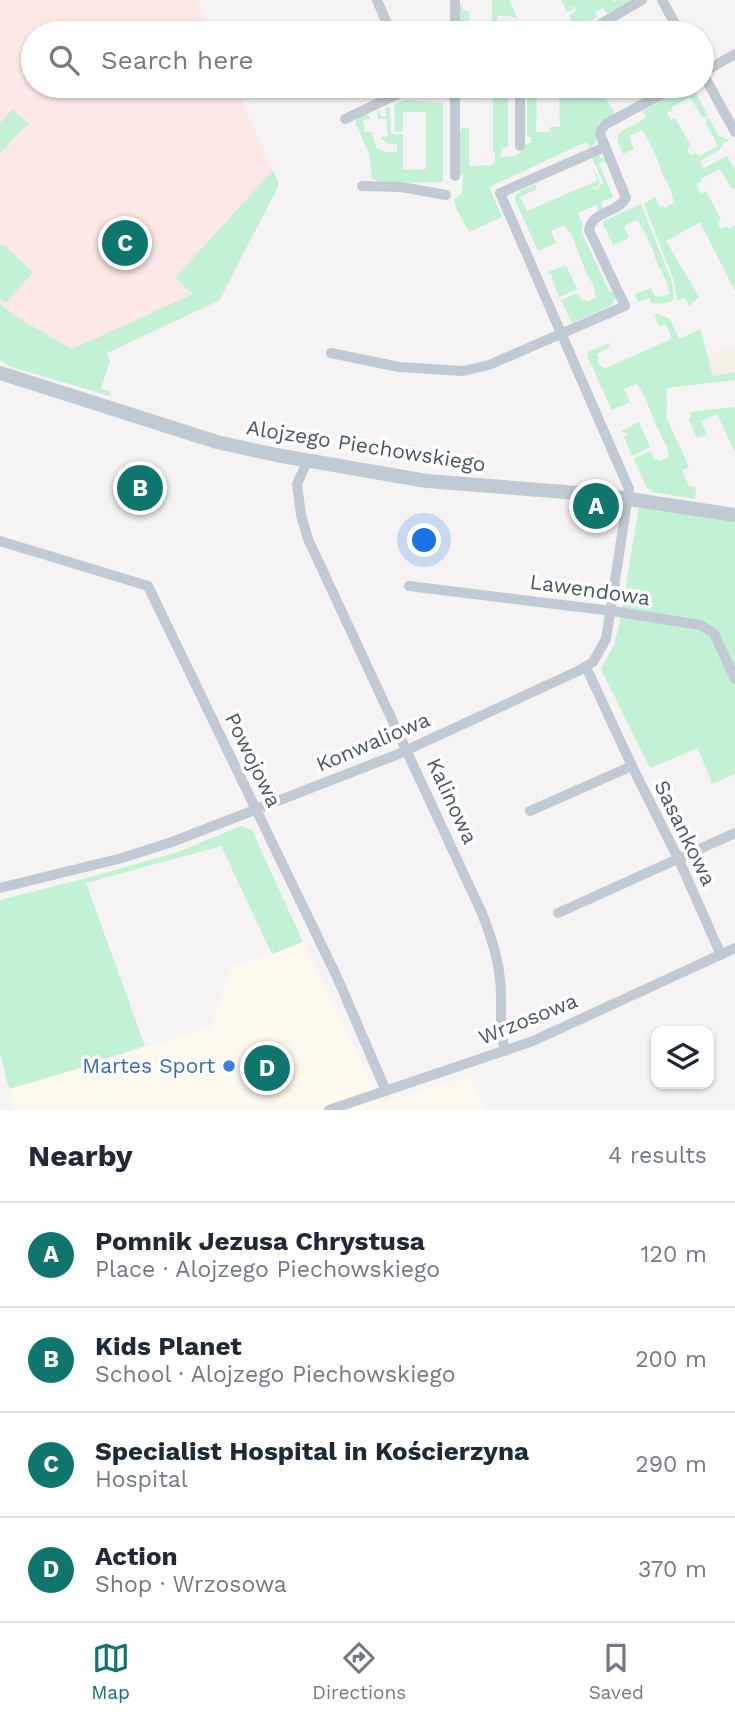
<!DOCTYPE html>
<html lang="en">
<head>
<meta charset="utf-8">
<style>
	:root { --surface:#fff; --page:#f2f2f3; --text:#1f2937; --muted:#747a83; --line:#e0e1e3; --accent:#0f766e }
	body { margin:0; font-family:"Work Sans",sans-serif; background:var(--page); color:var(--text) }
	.controls { position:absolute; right:21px; bottom:21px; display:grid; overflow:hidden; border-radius:14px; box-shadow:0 2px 5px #0004 }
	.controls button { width:63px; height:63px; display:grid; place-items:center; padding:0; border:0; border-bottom:2px solid var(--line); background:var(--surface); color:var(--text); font:35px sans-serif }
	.you { position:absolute; left:425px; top:541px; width:24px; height:24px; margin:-18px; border:5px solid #fff; border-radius:50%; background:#1a73e8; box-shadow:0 0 0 10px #1a73e833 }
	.badge { display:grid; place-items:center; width:46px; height:46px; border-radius:50%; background:var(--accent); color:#fff; font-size:23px; font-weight:700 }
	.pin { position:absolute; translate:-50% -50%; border:4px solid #fff; box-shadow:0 2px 7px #0006 }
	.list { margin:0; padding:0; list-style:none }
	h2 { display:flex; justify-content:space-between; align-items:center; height:91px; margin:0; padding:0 28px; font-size:30px }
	h2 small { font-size:23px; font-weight:400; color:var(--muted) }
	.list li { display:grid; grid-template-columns:46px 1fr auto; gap:21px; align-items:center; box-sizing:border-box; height:105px; padding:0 28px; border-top:2px solid var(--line) }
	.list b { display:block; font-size:26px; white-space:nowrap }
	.list p { margin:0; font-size:23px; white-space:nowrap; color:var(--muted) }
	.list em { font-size:23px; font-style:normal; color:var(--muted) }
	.icon { flex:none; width:38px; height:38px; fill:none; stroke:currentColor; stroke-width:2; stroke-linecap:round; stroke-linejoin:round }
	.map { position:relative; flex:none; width:735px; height:1110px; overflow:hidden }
	.search { position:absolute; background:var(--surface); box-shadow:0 2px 5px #0004; left:21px; right:21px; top:21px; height:77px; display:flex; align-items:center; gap:18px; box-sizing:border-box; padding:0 24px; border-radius:38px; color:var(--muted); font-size:26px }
	.sheet { height:511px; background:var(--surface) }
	nav { display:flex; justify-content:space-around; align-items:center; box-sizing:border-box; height:98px; border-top:2px solid var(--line); background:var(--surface); font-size:19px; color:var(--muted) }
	nav a { display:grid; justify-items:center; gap:4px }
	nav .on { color:var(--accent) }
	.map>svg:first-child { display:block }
	.commercial { fill:#fdf9ef }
	.medical { fill:#fce8e6 }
	.green { fill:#c3f1d5 }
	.sand { fill:#f5f0e5 }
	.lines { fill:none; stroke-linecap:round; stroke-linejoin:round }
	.minor { stroke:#c1cad2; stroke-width:10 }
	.tertiary { stroke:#c1cad2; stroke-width:14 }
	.shop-dot { fill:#3f7fe0; stroke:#fff; stroke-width:2.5 }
	.labels { text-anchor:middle; stroke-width:7; stroke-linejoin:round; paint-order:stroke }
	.street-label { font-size:21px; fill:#4a5661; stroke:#fff }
	.shop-label { font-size:21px; fill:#366cbe; stroke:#fff; text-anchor:end }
</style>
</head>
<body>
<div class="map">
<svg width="735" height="1110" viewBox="0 0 735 1110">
	<rect width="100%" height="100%" fill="#f5f3f3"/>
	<polygon class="commercial" points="303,942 381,1103 469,1076 485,1110 15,1110 9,1089 211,1027 232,968"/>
	<polygon class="medical" points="0,0 197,0 212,33 33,33 33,86 235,86 279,185 220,301 54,377 0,362"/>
	<g class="green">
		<polygon points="492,0 509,0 518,19 510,16 497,16 497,25 509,26 512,28 506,29 506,33 461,33 459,29 459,4 462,4 463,11 469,11 469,29 492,28"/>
		<polygon points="561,0 613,0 614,2 617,0 637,0 614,12 613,11 607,13 603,8 595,12 597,17 584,24 572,21 569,15 576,11 574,6 572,7 573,10 567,12"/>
		<path d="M 493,86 L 508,86 L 508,147 L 501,148 L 501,157 C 514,157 520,156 526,144 L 531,143 L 531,137 L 527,137 L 527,93 L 537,92 L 536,132 L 549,132 L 550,127 L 560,127 L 559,93 L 557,92 L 557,88 L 560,88 L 560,86 L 599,86 L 615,114 C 600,122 594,122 596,142 L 590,148 L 586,142 L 489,187 L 502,217 L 469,232 L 456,208 L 454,199 L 462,193 L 463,175 L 458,174 L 459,135 L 462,128 L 469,128 L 469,166 L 492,165 L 495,162 L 495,152 L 493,152 Z"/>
		<polygon points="689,86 692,86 708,116 703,118 690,97 672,107 673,110 667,113 671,120 675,118 691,146 687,149 691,156 696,153 699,156 718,146 706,124 703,124 707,122 706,120 709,118 719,136 729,140 724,143 718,151 700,161 704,168 727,156 735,170 735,188 732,189 720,169 701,179 702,182 696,185 701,194 706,191 721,219 717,222 721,229 727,226 728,229 735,225 735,291 700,222 666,241 699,297 689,306 685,298 677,301 674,281 644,204 655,197 660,207 663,205 664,208 674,203 671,190 661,171 659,163 649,141 642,130 629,136 634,149 623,154 617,139 619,133 646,118 643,111"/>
		<path d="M 405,100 L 443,103 L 443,182 L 388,183 L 372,179 L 369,154 L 355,121 C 358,117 363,114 368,115 L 370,119 L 363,120 L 365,132 L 372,132 L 376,148 L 386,152 L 397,152 L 397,144 L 389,144 L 381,139 L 381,137 L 388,136 L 386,119 L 378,119 L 378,110 L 379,109 L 381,117 L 386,116 L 385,108 L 390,107 L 391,134 L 403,134 L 403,170 L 426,169 L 426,112 L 403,112 L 403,131 L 395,132 L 394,105 Z"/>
		<polygon points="13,109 29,124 24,129 23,128 0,154 0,123"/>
		<polygon points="598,155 606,161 599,164 613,197 601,202 603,209 599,211 596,205 578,213 583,225 581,231 609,291 614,293 615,298 611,306 572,323 561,300 578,293 582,301 585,300 586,302 596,298 593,284 587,275 572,236 564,225 551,231 556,243 538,251 515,200 515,196 520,191 535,184 537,189 520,197 527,211 597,181 592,166 600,182 598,186 593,188 594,190 599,187 603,182 592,158"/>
		<polygon points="273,170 279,185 219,300 107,353 110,361 101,388 110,392 110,396 8,366 0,359 0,304 15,316 72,349 193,294 175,278"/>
		<path d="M 641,204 L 672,282 L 674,299 C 668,304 659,304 651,303 L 649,298 L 638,302 L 635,294 L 651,288 L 655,296 L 658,295 L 660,297 L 670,293 L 667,286 L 668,285 L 656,261 L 654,252 L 644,231 L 637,220 L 624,226 L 629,238 L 613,245 L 603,224 L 604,221 Z"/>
		<polygon points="0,244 5,246 32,271 31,275 6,302 0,299"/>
		<polygon points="566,265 577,289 559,297 551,277 553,276 552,274 550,275 548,272"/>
		<polygon points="656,313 670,319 679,339 700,329 713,376 735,372 735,380 666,388 667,401 666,417 689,467 682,470 689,486 696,487 695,499 653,492 647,488 634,459 650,451 655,460 658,459 660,461 669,456 667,450 668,449 656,425 644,395 637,384 624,389 630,402 612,410 587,356 588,352 609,343 610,347 597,354 599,359 597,360 600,366 602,366 604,369 671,339 671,336 666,324 659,326 654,316 657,315"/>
		<polygon points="735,407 735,453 717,414 701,421 707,435 697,438 689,420 691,417 689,412"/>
		<polygon points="639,422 650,447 632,456 624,437 627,435 626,432 623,433 621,431"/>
		<polygon points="639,507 735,521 735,774 712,784 698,748 650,768 601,669 614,645 620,621"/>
		<polygon points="241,826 252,830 303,942 272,954 221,846 86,883 145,1046 108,1058 108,1060 9,1089 0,1053 0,900 83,879 178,852"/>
	</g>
	<polygon class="sand" points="735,348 735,372 713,376 708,353"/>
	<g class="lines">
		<g class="minor">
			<polyline points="377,0 391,33"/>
			<polyline points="662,0 680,33"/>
			<polyline points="455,33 455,0"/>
			<polyline points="570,33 590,30 642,0"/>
			<polyline points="702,72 735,132"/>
			<polyline points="702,73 735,54"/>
			<polyline points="455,86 455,176"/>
			<polyline points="520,86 520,146"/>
			<polyline points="345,119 402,92 418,89 455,89"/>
			<polyline points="362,186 401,187 446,195"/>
			<path d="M 331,353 L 399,367 L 463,371 L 489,365 L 625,306 L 589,230 C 592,211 618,213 626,198 L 600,134 L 601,130 L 606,124 L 677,86"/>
			<path d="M 308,460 L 297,484 L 301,515 L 308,539 L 481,911 C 490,933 498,956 500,980 C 503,1003 498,1028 505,1051"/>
			<polyline points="0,541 148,586 337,977 386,1091"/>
			<polyline points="409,586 612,611 700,625 714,633 735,679"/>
			<polyline points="586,667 632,766 679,860 721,955"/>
			<polyline points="530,811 632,766"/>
			<polyline points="0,888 122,858 172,842 396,755 578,671 593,662 606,639 629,489 500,193 605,147"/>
			<polyline points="558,913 735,833"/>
			<polyline points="329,1110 533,1041 735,948"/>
		</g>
		<polyline class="tertiary" points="0,373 217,442 276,455 427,481 603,495 735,515"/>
	</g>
	<circle class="shop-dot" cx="229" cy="1066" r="7"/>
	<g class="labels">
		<g class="street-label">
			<text transform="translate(366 446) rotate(9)" y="7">Alojzego Piechowskiego</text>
			<text transform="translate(590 590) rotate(8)" y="7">Lawendowa</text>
			<text transform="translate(373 742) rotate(-23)" y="7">Konwaliowa</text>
			<text transform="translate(253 760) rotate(64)" y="7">Powojowa</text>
			<text transform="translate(452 801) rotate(65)" y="7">Kalinowa</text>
			<text transform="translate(685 833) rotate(64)" y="7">Sasankowa</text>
			<text transform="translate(528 1019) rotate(-22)" y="7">Wrzosowa</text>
		</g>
		<g class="shop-label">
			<text x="215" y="1073">Martes Sport</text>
		</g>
	</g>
</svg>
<div class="controls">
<button><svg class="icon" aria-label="layers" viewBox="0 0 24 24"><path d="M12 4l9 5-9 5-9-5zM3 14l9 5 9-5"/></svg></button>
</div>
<div class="you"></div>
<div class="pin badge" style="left:596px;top:506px">A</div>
<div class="pin badge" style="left:140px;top:488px">B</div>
<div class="pin badge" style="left:125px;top:243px">C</div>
<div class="pin badge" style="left:267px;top:1068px">D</div>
<div class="search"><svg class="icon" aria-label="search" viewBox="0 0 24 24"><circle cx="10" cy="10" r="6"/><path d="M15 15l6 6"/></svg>Search here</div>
</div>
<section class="sheet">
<h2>Nearby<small>4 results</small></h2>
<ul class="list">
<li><span class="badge">A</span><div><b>Pomnik Jezusa Chrystusa</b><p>Place · Alojzego Piechowskiego</p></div><em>120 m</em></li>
<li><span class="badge">B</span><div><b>Kids Planet</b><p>School · Alojzego Piechowskiego</p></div><em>200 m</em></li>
<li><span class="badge">C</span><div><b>Specialist Hospital in Kościerzyna</b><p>Hospital</p></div><em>290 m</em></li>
<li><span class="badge">D</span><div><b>Action</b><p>Shop · Wrzosowa</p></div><em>370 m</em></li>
</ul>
</section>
<nav>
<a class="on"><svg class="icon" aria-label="map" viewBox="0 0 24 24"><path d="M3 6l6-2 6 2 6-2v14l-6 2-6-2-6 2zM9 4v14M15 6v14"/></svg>Map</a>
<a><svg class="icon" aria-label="directions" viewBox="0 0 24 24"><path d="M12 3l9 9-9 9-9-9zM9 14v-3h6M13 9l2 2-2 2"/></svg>Directions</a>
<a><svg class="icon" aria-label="saved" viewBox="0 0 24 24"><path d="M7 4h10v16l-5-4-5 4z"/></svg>Saved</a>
</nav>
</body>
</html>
